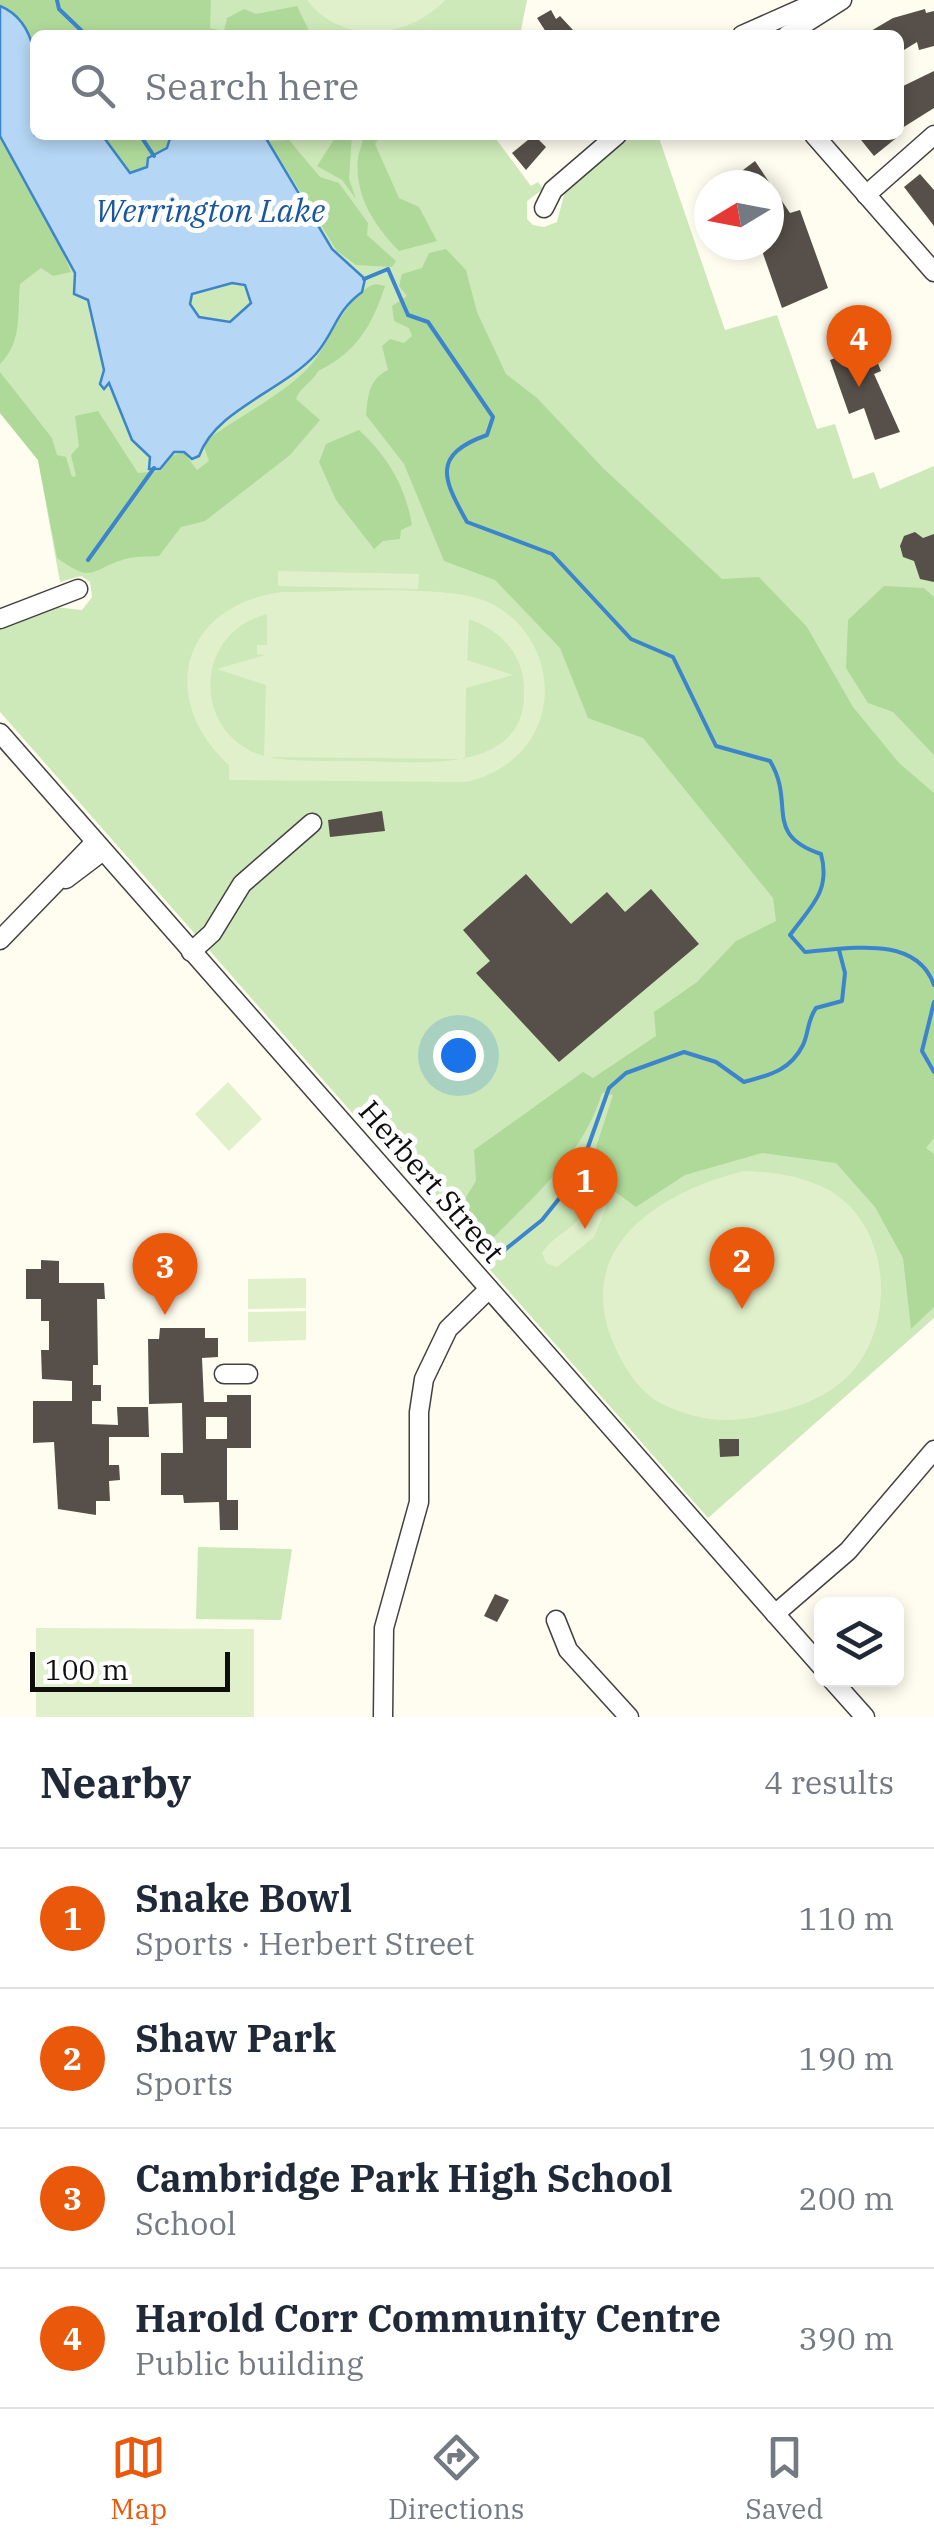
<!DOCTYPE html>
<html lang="en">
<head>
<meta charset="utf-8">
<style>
	:root { --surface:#fff; --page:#f6f6f7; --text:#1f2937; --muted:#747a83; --line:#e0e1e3; --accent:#ea580c }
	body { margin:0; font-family:"IBM Plex Serif",serif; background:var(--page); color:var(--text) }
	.controls { position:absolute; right:30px; bottom:30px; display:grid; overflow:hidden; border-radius:15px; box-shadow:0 5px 15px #0003 }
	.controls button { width:90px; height:90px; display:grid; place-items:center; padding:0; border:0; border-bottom:2px solid var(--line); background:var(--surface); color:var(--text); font:50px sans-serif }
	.compass { position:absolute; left:694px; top:170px; width:90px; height:90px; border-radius:50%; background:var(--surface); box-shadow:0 5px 15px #0003; rotate:260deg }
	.scale { position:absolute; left:30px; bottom:25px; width:200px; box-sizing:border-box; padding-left:10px; border:5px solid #0e0e0e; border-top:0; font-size:28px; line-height:35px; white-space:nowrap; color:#0e0e0e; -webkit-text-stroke:8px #fff; paint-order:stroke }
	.you { position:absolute; left:458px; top:1055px; width:35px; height:35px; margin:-25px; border:8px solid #fff; border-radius:50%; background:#1a73e8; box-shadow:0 0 0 15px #1a73e833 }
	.badge { display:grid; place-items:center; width:65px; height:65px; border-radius:50%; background:var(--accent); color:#fff; font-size:32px; font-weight:700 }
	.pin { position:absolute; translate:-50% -82px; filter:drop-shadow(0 2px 5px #0008) }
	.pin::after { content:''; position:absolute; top:52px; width:35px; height:30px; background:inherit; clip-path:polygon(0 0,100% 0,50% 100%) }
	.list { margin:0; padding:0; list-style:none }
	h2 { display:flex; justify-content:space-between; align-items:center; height:130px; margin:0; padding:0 40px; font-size:42px }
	h2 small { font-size:32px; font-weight:400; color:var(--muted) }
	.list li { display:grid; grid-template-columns:65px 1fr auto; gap:30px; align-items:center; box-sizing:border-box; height:140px; padding:0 40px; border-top:2px solid var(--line) }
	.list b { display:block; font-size:38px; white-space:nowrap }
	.list p { margin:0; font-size:32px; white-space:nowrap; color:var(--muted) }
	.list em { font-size:32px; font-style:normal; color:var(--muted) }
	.icon { flex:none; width:55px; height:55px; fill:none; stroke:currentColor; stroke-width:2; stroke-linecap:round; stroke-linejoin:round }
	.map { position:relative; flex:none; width:934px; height:1717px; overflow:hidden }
	.search { position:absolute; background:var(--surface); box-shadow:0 5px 15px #0003; left:30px; right:30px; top:30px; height:110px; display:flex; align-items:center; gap:25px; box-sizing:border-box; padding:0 35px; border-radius:15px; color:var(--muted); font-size:38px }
	.sheet { height:690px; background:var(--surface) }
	nav { display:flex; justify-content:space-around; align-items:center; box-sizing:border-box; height:140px; border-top:2px solid var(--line); background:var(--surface); font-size:28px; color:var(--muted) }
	nav a { display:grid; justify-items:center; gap:5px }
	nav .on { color:var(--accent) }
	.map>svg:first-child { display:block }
	.green { fill:#cde9b9 }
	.forest { fill:#afd999 }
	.pitch { fill:#e0f0cb; fill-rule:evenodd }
	.water { fill:#b5d7f5; stroke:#3c84cc; stroke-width:2.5; fill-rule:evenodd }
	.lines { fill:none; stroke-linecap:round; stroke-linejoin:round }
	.stream { stroke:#3c84cc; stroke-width:4 }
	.building { fill:#57504a }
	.minor-casing { stroke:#414141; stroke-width:21 }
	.minor { stroke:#fff; stroke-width:18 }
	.labels { text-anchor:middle; stroke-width:10; stroke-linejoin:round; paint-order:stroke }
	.street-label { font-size:30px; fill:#0e0e0e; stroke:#fff }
	.water-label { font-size:32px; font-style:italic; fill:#18579f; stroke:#fff }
</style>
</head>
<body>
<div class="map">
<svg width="934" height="1717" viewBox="0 0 934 1717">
	<rect width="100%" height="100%" fill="#fffdef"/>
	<g class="green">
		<polygon points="0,0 527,0 520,35 35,35 35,135 493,135 531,186 538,182 543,189 527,201 527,219 533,225 544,227 557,222 565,191 627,135 658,135 725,330 777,315 817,429 835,424 853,479 874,472 880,489 934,466 934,1318 708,1518 0,712 0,627 55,607 82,610 92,597 90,582 81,576 60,582 38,460 0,413"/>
		<polygon points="198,1547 292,1549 281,1620 196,1619"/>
	</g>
	<g class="forest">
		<polygon points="0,0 211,0 210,28 224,31 227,18 244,9 256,14 297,6 311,35 35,35 35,45 9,10 0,6"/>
		<polygon points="102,135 171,135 167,148 148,158 147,167 130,173"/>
		<polygon points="337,135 352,135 349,179 356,199 342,180 317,166"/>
		<path d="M 362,135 L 381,135 L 375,144 L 399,198 L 419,207 L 437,241 L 399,251 C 375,226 354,196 358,158 C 359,149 364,145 362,135 Z"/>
		<path d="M 0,136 L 52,227 L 71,272 L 53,276 L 41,268 L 20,284 C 17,311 23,342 0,364 Z"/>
		<polygon points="289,140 320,177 339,183 368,223 367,235 396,261 392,267 356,265 337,251 269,141"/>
		<path d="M 446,249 L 466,270 L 477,312 L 506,374 L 537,398 L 603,468 L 722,579 L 759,577 L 807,627 L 853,707 L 899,763 L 934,793 L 934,1138 L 926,1148 L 934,1154 L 934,1307 L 911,1329 L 903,1258 L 875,1207 L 836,1163 L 762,1153 L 685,1175 L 636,1207 L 588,1172 L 613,1095 L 602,1093 C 583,1156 531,1199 486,1245 L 456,1213 L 476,1181 L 474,1150 L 583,1072 L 593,1078 L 656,1036 L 654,1012 L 697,982 L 736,941 L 776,921 L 773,898 L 643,738 L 588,718 L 560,648 L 495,580 L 444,561 L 404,464 L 366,415 C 368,395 369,379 388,370 L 382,346 L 390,339 L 404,343 L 412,336 L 409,328 L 394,321 L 392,306 L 407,296 L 399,286 L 402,274 L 422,268 L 429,253 Z"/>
		<path d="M 376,284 L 385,286 C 372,326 356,353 318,371 C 312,383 300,387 296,399 L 320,420 L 290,455 L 205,521 L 181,527 L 159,556 C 148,557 135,556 125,559 C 91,569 94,585 57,558 L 38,460 L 0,413 L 0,372 L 52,438 L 57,455 L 66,457 L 72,477 L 76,476 L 71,455 L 79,446 L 75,416 L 98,411 L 138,473 L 161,471 L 168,456 L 184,453 L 197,470 L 209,461 L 204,447 L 210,438 C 242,414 301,386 320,352 C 332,333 354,288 376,284 Z"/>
		<path d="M 359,430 C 386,455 405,484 412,525 L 401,530 L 400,539 L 383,541 L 374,549 L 336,500 L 319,462 L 326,444 Z"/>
		<polygon points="884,586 924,588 934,597 934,755 893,712 868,703 846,668 848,620"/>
	</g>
	<g class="pitch">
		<path d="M 307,0 L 445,0 C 408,39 342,46 307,0 Z"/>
		<polygon points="278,571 419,574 418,589 278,586"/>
		<path d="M 283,592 C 336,592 420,586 469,596 C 522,607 555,662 542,713 C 532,751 503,773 466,782 L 229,780 L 229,765 C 156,698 182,604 283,592 ZM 267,614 L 267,645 L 257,645 L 257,654 L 265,655 L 217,669 L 266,685 L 264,756 C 191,734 193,633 267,614 ZM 469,619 C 496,629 518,647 523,678 C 537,777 421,762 361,761 C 331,760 298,763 269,757 L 465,759 L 466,688 L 513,675 L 467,660 Z"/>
		<polygon points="228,1082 262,1119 229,1151 195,1114"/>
		<path d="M 744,1171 C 773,1172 798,1175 825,1188 C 893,1223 898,1328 846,1378 C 824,1399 793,1409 764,1415 C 726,1424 698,1421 662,1404 C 640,1393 625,1369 615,1347 C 570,1247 660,1192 744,1171 Z"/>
		<path d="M 588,1202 L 607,1206 L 594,1237 L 557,1267 L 546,1263 L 542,1253 C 557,1230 576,1233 588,1202 Z"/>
		<polygon points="306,1278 306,1308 248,1309 248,1279"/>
		<polygon points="306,1311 306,1340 248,1342 248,1312"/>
		<polygon points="36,1628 254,1629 254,1717 36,1717"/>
	</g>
	<path class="water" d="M 0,6 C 48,26 35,93 35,135 L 102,135 L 130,173 L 147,167 L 148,158 L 167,148 L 171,135 L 264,135 L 332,249 L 365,279 L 362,292 C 335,312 336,330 316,354 C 283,391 216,409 199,456 L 192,459 L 184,452 L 174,452 L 160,469 L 149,469 L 150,457 L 132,440 L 109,383 L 104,389 L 100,384 L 104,370 L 88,300 L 74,294 L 75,273 L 0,136 ZM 232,283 L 245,285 L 251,303 L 230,322 L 199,317 L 190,304 L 192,294 Z"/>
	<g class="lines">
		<g class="stream">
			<polyline points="57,0 59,9 86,35"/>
			<polyline points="140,135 154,156"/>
			<path d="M 364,279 L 388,269 L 408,315 L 428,322 L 493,417 L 487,435 C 431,455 443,479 467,522 L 552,554 L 631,639 L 673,657 L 716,746 L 770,761 C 796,804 762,834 821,854 C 831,891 811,906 790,935 L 805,952 C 848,949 916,934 934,985"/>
			<polyline points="88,560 154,468"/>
			<polyline points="934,1002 922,1051 934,1072"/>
			<path d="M 497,1256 L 542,1220 L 578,1175 L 609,1088 L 626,1073 L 684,1052 L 716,1062 L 744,1082 C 769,1075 790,1071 803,1045 C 809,1032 807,1021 816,1008 L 842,1001 L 845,973 L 839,950"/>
		</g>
	</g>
	<g class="building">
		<polygon points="925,9 926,13 934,11 934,46 919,50 917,42 899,53 899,35 864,35 893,18"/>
		<polygon points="551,10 556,19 560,16 573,30 548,35 537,18"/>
		<polygon points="934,71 934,108 899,130 899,88"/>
		<polygon points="534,135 546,147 526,170 512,153"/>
		<polygon points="857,135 900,135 874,156"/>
		<polygon points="755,161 790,213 800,210 828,288 782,308 760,245 769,245 769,185 741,185 735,176"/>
		<polygon points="920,174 934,190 934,226 904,187"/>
		<polygon points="870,344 881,371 874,374 900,432 875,440 864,408 849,414 830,360"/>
		<polygon points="915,532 923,538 934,534 934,582 920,579 914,561 903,557 900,546 904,536"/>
		<polygon points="382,811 385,831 330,837 328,820"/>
		<polygon points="526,874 571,924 607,892 625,912 651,889 699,944 559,1062 476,973 490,961 463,930"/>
		<polygon points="41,1260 59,1261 59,1283 104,1283 105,1299 97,1299 98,1365 93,1365 93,1385 101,1385 101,1401 92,1401 92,1424 118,1425 117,1407 148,1407 149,1437 109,1437 109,1465 119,1465 120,1480 109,1481 110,1501 96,1501 96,1515 58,1509 54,1442 33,1443 33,1401 72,1401 72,1381 42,1379 41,1350 49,1350 49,1321 41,1321 41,1299 26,1299 26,1269 41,1269"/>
		<polygon points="160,1328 205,1328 205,1338 218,1338 218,1357 202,1358 204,1402 227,1402 227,1395 251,1395 251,1448 227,1448 227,1417 206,1417 206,1439 227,1439 227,1500 238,1500 238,1530 220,1530 219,1502 184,1503 183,1495 161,1495 161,1453 183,1453 182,1403 149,1404 148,1339 159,1339"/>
		<polygon points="719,1439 739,1439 739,1456 720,1457"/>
		<polygon points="495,1594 509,1600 497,1622 484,1616"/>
	</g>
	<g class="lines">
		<defs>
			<g id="minor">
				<polyline points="742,35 821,0"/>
				<polyline points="787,35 842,0"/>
				<polyline points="814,135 934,272"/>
				<polyline points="866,195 934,135"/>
				<polyline points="544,208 553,190 617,135"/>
				<polyline points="0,619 78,589"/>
				<polyline points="0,733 822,1667"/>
				<polyline points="66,879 103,851"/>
				<polyline points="0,940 95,842"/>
				<polyline points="191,952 212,933 242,884 312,823"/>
				<polyline points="224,1374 248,1374"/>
				<polyline points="775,1614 848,1551 934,1450"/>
				<polyline points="556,1620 568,1650 629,1717"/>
				<polyline points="832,1680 865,1717"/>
				<polyline points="383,1717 384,1628 419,1502 419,1412 424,1379 448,1329 489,1289"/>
			</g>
		</defs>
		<use href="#minor" class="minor-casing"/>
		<use href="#minor" class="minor"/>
	</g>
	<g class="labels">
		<g class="street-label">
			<text transform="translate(431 1182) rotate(49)" y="10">Herbert Street</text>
		</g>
		<g class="water-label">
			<text x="210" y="222">Werrington Lake</text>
		</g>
	</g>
</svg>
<div class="controls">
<button><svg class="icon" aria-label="layers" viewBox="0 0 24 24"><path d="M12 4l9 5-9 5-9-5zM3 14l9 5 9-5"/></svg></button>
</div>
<svg class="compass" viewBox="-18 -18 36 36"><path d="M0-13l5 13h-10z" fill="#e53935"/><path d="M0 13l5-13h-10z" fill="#747a83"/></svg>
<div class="scale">100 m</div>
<div class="you"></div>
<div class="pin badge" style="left:585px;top:1229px">1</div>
<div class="pin badge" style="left:742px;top:1309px">2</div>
<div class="pin badge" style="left:165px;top:1315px">3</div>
<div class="pin badge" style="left:859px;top:387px">4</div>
<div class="search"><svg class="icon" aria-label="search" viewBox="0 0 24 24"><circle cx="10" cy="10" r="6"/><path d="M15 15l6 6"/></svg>Search here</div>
</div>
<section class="sheet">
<h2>Nearby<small>4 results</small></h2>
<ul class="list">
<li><span class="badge">1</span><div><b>Snake Bowl</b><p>Sports · Herbert Street</p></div><em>110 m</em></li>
<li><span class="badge">2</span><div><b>Shaw Park</b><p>Sports</p></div><em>190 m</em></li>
<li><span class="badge">3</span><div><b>Cambridge Park High School</b><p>School</p></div><em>200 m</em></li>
<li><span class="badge">4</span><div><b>Harold Corr Community Centre</b><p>Public building</p></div><em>390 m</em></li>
</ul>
</section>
<nav>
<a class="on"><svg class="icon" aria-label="map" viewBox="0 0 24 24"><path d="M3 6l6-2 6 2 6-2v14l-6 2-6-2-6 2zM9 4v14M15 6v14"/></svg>Map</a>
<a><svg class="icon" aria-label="directions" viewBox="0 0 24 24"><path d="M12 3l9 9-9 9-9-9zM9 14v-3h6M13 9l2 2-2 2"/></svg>Directions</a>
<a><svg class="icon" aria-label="saved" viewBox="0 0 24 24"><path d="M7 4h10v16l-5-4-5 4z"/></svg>Saved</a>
</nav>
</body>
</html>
